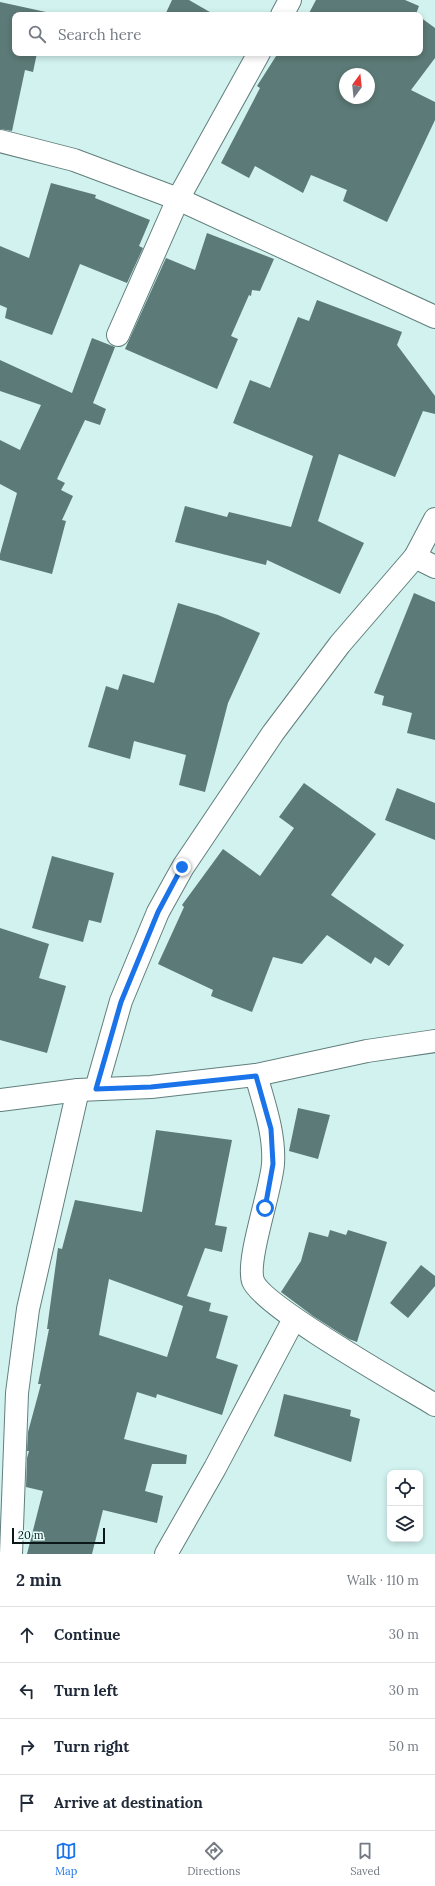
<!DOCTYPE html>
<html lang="en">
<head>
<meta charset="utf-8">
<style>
	:root { --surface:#fff; --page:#f6f6f7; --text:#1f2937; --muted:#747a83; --line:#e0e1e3; --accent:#1a73e8 }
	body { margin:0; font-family:Lora,serif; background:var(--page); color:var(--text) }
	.controls { position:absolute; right:12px; bottom:12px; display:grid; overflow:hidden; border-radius:8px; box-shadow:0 2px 6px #0003 }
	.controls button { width:36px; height:36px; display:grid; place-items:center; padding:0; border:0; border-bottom:1px solid var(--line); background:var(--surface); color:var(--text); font:20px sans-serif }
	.compass { position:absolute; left:339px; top:68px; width:36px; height:36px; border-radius:50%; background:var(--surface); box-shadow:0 2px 6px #0003; rotate:15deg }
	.scale { position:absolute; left:12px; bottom:10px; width:93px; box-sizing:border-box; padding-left:4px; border:2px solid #0c1817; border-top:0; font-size:11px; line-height:14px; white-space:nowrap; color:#0c1817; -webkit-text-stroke:3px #e4fefb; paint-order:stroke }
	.stop { position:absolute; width:12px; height:12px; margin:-9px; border:3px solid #1a73e8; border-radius:50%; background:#fff }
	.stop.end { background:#1a73e8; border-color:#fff; box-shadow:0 1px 4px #0008 }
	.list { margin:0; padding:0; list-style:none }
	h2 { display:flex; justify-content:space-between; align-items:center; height:52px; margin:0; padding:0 16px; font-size:17px }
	h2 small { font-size:13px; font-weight:400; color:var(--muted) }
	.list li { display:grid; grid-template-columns:26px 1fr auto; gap:12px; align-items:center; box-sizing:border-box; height:56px; padding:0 16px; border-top:1px solid var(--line) }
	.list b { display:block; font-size:15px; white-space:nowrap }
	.list em { font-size:13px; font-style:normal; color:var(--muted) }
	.icon { flex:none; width:22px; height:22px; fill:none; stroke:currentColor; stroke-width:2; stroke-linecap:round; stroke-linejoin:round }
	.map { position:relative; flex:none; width:435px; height:1554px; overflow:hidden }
	.search { position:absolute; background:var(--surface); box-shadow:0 2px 6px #0003; left:12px; right:12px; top:12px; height:44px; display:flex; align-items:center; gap:10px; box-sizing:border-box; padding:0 14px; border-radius:8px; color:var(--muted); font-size:15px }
	.sheet { height:276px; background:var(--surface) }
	nav { display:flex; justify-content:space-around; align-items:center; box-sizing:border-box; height:56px; border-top:1px solid var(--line); background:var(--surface); font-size:11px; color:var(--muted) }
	nav a { display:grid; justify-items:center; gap:2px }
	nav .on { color:var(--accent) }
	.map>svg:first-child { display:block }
	.building { fill:#5c7a77; fill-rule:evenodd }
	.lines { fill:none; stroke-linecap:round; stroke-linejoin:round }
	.minor-casing { stroke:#617f7c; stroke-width:24 }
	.minor { stroke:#fff; stroke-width:22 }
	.route { stroke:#1a73e8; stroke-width:5 }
</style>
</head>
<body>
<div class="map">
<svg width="435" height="1554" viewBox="0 0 435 1554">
	<rect width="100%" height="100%" fill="#d1f2ef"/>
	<g class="building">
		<polygon points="172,0 189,0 215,15 165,15"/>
		<polygon points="316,0 405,0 419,6 416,14 417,15 308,15"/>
		<polygon points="0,2 46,12 45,15 15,15 15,53 37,53 33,72 25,70 12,131 0,129"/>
		<path d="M 420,17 L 435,28 L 435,58 L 411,90 L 435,102 L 435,120 L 387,222 L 343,201 L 347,190 L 311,175 L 303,193 L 255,166 L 249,178 L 221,163 L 260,88 L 257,86 L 278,53 L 286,56 L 287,53 L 420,53 ZM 345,74 L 369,74 L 369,98 L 345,98 Z"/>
		<polygon points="51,183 96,195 95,198 150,220 139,246 143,248 127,283 80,264 52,335 5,318 7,308 0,305 0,246 29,258"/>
		<polygon points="207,233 274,259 260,291 252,290 251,296 249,295 231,336 238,339 217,389 125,349 166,258 195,270"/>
		<polygon points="317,300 402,332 397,345 435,396 435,414 423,411 395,477 339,454 318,521 364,543 340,594 267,560 266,565 175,542 185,506 227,517 229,512 291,527 313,456 233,423 250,380 270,388 298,317 309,321"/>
		<polygon points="92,338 115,347 93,403 106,409 100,425 85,420 57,479 65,483 61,490 73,496 62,520 66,521 52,574 0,560 0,554 17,493 0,484 0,440 20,450 41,405 0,391 0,360 72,393"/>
		<polygon points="414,593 435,602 435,740 407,733 412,713 382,705 384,696 374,693"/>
		<polygon points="178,603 218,615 260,633 228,703 205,792 179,785 186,755 134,741 130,759 88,747 106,686 118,690 123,674 154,683"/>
		<polygon points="304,783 376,834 331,895 404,945 389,966 375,957 371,964 327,935 302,964 273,957 252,1012 211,996 213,990 158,964 184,907 182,905 223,849 260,876 294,828 279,817"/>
		<polygon points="397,788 435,803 435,840 385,820"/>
		<polygon points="52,856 114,873 101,923 89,920 83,942 32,928"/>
		<polygon points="0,928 49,944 39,978 66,986 47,1053 0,1040"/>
		<polygon points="298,1108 330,1115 318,1159 289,1151"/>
		<path d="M 156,1130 L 232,1140 L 215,1225 L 227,1227 L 222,1252 L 205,1248 L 187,1296 L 211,1303 L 209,1311 L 228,1316 L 216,1358 L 238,1365 L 222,1415 L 157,1394 L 156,1398 L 137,1392 L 124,1439 L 187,1455 L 186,1464 L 152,1464 L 145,1491 L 163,1496 L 157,1523 L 103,1510 L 92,1554 L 27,1554 L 43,1491 L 26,1487 L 27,1458 L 29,1451 L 27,1451 L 28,1432 L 41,1384 L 38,1384 L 49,1329 L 47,1329 L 58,1248 L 62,1249 L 75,1200 L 142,1212 ZM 109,1279 L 183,1306 L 167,1357 L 99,1335 Z"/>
		<polygon points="330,1230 346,1235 348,1230 387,1242 357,1342 349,1339 313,1316 281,1292 301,1261 309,1232 328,1237"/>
		<polygon points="421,1265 435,1276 435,1286 408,1318 390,1303"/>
		<polygon points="284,1394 351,1410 350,1416 360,1419 351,1462 274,1436"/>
	</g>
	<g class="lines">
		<defs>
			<g id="minor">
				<polyline points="282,15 290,0"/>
				<polyline points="0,141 74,160 178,199 435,317"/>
				<polyline points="118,335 178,199 259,53"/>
				<polyline points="415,557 435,567"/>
				<path d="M 256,1075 C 264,1104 275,1134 273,1164 C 271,1191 246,1260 253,1281 C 263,1307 404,1386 435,1405"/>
				<polyline points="96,1089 121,1001 158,912 183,867 273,733 340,644 415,557 435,519"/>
				<polyline points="0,1100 78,1090 151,1087 256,1075 367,1051 435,1041"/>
				<polyline points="11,1554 17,1393 28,1309 78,1090"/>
				<polyline points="166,1554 215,1468 294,1319"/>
			</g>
		</defs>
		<use href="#minor" class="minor-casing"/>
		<use href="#minor" class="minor"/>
	</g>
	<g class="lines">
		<polyline class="route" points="182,867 158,912 121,1002 96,1089 151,1087 256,1076 271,1129 273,1164 265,1208"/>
	</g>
</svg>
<div class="controls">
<button><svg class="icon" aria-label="locate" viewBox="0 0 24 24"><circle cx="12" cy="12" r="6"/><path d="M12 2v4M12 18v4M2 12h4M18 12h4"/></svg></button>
<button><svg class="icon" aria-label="layers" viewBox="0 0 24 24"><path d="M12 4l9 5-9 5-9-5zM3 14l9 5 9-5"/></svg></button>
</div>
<svg class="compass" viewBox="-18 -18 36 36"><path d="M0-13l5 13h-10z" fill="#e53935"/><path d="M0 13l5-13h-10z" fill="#747a83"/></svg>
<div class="scale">20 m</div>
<div class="stop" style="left:265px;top:1208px"></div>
<div class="stop end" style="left:182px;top:867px"></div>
<div class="search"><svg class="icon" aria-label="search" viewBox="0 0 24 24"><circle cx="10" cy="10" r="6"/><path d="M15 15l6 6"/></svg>Search here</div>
</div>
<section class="sheet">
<h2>2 min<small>Walk · 110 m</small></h2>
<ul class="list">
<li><svg class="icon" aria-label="ahead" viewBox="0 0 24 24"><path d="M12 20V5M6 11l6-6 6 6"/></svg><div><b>Continue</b></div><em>30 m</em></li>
<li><svg class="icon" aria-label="left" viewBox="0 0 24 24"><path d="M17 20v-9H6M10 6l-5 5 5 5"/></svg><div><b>Turn left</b></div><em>30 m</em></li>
<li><svg class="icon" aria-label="right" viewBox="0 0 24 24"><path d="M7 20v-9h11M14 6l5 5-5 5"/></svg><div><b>Turn right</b></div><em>50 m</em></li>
<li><svg class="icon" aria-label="arrive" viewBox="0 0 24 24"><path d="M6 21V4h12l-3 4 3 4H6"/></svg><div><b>Arrive at destination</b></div></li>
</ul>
</section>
<nav>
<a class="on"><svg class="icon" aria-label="map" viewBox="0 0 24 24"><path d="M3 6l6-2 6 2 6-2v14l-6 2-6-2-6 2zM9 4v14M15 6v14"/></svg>Map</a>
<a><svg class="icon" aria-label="directions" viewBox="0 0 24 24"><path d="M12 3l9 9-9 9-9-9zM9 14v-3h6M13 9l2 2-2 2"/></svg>Directions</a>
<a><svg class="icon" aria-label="saved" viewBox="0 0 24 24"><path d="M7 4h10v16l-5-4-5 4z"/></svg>Saved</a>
</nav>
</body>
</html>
